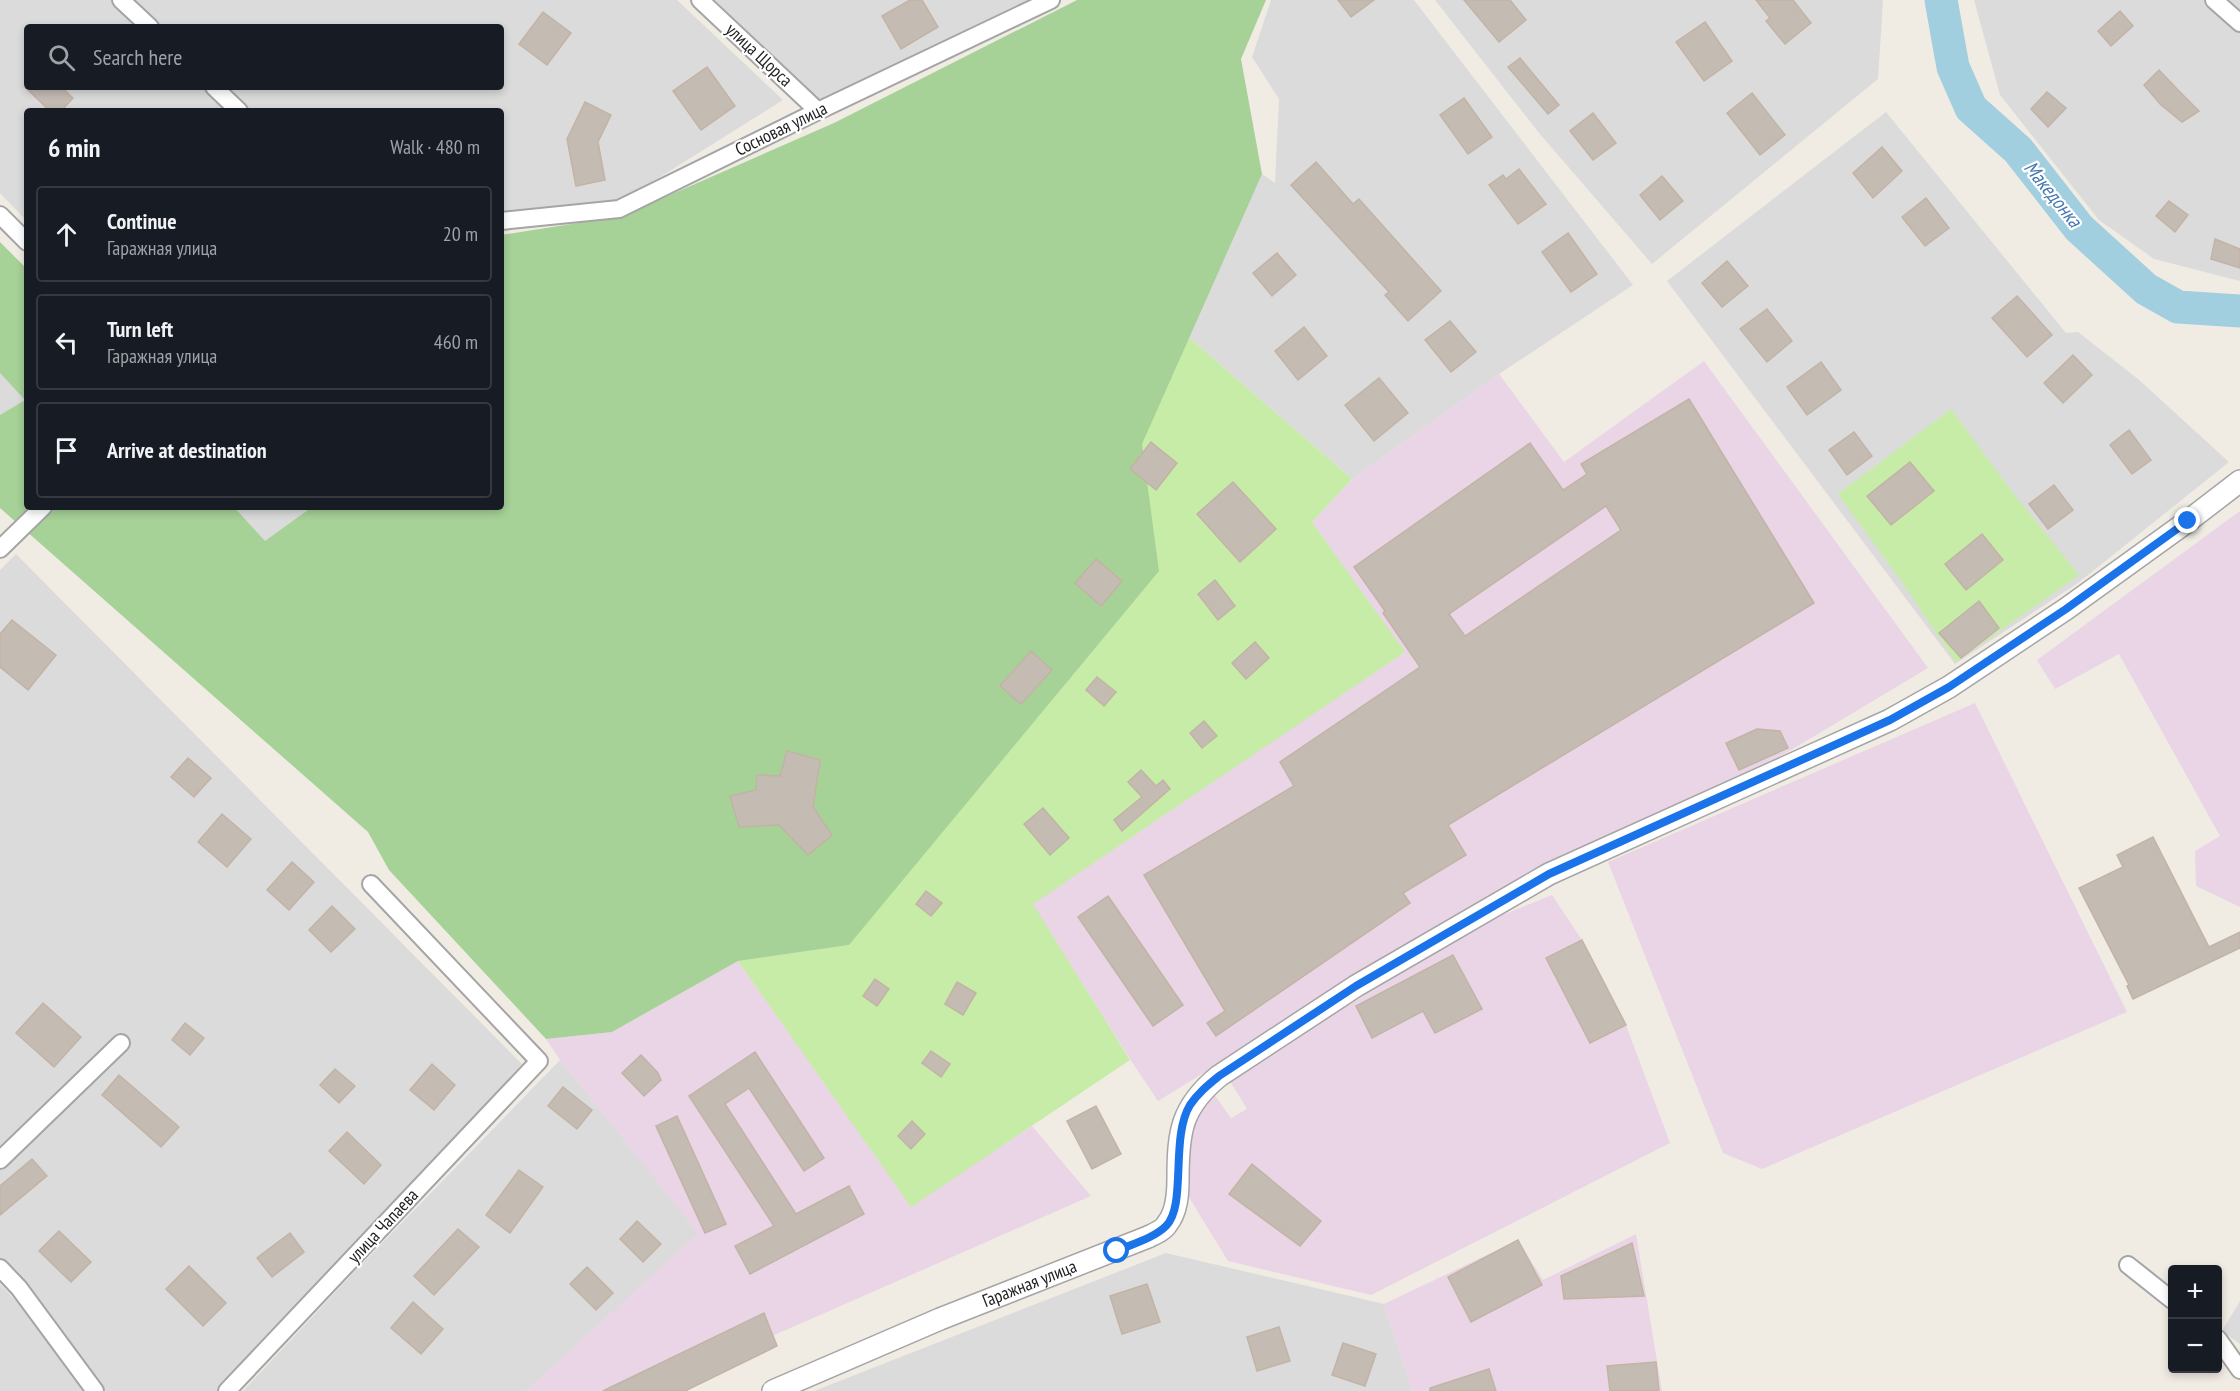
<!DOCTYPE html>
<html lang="en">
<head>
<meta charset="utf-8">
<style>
	:root { --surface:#171b24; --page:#20242c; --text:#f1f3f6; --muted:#9ea1a6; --line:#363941 }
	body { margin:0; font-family:"PT Sans Narrow",sans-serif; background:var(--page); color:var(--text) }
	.controls { position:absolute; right:18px; bottom:18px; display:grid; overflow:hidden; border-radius:6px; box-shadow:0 3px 9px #0003 }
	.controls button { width:54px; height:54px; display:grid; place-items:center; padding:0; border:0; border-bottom:2px solid var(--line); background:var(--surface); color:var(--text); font:30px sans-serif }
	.stop { position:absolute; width:18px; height:18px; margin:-14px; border:4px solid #1a73e8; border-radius:50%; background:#fff }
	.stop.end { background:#1a73e8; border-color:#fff; box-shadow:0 2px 6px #0008 }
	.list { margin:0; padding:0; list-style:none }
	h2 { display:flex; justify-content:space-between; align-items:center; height:78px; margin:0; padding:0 24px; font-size:26px }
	h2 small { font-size:20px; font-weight:400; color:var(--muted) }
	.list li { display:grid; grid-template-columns:39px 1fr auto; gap:18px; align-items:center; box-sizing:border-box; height:96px; margin:0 12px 12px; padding:0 12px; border:2px solid var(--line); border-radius:6px }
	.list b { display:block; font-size:22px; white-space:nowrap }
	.list p { margin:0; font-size:20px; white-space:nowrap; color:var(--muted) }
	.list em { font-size:20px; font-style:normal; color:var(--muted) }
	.icon { flex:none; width:33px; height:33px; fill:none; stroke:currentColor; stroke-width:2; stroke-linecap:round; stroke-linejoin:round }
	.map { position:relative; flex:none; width:2240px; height:1391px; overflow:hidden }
	.search { position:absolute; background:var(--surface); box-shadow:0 3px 9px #0003; left:24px; top:24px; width:480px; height:66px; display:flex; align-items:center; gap:15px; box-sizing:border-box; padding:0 21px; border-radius:6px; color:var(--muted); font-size:22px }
	.panel { position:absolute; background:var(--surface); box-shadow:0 3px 9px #0003; left:24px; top:108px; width:480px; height:402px; border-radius:6px }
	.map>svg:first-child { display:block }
	.residential { fill:#dcdbdb }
	.industrial { fill:#e9d5e5 }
	.grass { fill:#c7eca7 }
	.forest { fill:#a6d197 }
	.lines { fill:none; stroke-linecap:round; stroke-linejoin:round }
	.river { stroke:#a2cfdf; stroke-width:33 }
	.building { fill:#c4bcb3; stroke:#c2b3a5; stroke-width:1.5; fill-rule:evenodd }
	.minor-casing { stroke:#a5a5a5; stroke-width:20 }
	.tertiary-casing { stroke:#a5a5a5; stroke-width:24 }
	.minor { stroke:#fff; stroke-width:16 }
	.tertiary { stroke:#fff; stroke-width:21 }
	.route { stroke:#1a73e8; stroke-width:8 }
	.labels { text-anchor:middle; stroke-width:4.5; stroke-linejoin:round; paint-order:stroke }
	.street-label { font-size:18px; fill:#1e1e1e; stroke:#fff }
	.water-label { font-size:20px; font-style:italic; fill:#4679b2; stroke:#fff }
</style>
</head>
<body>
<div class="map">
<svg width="2240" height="1391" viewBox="0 0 2240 1391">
	<rect width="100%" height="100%" fill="#f0ece4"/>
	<g class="residential">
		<polygon points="0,0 111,0 139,27 27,27 27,87 202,87 227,111 27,111 27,221 0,193"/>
		<polygon points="134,0 677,0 783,100 617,204 501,215 501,111 250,111 225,87 501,87 501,27 162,27"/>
		<polygon points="715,0 1038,0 819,100"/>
		<polygon points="1271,0 1414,0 1633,285 1499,374 1352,479 1186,335 1262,174 1275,183 1279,99 1252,57"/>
		<polygon points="1435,0 1883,0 1878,79 1652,264 1539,133"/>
		<polygon points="1974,0 2240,0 2240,281 2154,259 2099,220 2000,95"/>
		<polygon points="1886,112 2066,333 2078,332 2138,379 2229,462 2078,583 1955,664 1667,281"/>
		<polygon points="0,373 26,400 0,415"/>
		<polygon points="234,507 312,507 265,542"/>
		<polygon points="16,554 522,1064 218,1391 106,1391 27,1289 0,1258 0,570"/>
		<polygon points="560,1060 699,1233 526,1391 243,1391 355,1271"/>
		<polygon points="1166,1253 1384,1304 1412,1391 814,1391"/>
		<polygon points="0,1284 18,1303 86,1391 0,1391"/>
		<polygon points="2240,1301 2240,1344 2222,1331"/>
	</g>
	<g class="industrial">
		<polygon points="1704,361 1928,668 1781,756 1536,868 1158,1101 1130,1059 1032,904 1404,652 1312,522 1352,479 1499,374 1564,462"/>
		<polygon points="2240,511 2240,907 2196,886 2195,851 2220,836 2119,654 2055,689 2037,660"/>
		<polygon points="1975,703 2127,1012 1762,1169 1723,1153 1608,862"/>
		<polygon points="1552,895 1582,940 1626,1025 1670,1143 1371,1295 1228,1261 1182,1186 1192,1111 1211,1090 1231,1118 1247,1109 1228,1078 1490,920"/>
		<polygon points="738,961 911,1206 1032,1126 1091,1196 647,1391 526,1391 698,1233 560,1060 546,1039 612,1032"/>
		<polygon points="1636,1234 1662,1391 1412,1391 1384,1304 1518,1240 1543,1280"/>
	</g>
	<g class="grass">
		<polygon points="1186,335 1352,479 1312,522 1405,652 1033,904 1130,1060 911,1207 738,961 849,945 1142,444 1142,424"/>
		<polygon points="1951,409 2016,497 2079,575 1956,662 1902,582 1838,494"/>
	</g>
	<polygon class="forest" points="1077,0 1266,0 1241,59 1262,174 1142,444 1159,571 849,945 738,961 612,1032 546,1039 389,870 368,832 0,508 0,415 25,400 0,373 0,242 27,269 27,507 234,507 265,541 312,507 501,507 501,235 622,216 834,123"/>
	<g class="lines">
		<polyline class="river" points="1941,0 1953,67 1971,108 2018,150 2079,228 2146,289 2178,307 2240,311"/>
	</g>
	<g class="building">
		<polygon points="910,0 922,0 938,27 901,49 882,16"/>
		<polygon points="1338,0 1374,0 1351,17"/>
		<polygon points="1464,0 1510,0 1526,20 1499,42"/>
		<polygon points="1756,0 1793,0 1811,23 1785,44 1766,21 1770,18"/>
		<polygon points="2120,11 2133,26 2111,46 2098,31"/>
		<polygon points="543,12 571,33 547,65 519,44"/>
		<polygon points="1705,22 1732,61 1704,81 1676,42"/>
		<polygon points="1520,58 1559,105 1548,114 1508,67"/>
		<polygon points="707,67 735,106 701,130 673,91"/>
		<polygon points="2159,70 2178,90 2199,111 2182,122 2161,105 2144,85"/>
		<polygon points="25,87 61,87 73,98 61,111 50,111"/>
		<polygon points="2047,92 2066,108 2048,127 2031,109"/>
		<polygon points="1752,93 1785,135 1760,155 1727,113"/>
		<polygon points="1464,98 1492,137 1468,154 1440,115"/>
		<polygon points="585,102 611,115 598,142 605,180 576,186 567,139"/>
		<polygon points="1593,113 1616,143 1593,160 1570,131"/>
		<polygon points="1882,147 1902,171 1873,198 1853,173"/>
		<polygon points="1316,162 1353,204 1359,199 1441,291 1408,321 1385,295 1389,292 1291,185"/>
		<polygon points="1519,169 1546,204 1518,224 1489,185 1503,175 1506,179"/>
		<polygon points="1662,176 1683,201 1660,220 1640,195"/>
		<polygon points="1926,198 1949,228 1925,246 1902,217"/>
		<polygon points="2169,201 2188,215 2175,232 2156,216"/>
		<polygon points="1568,233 1597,274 1571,292 1542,252"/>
		<polygon points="2215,239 2240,249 2240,268 2211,259"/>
		<polygon points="1277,253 1296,275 1272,296 1253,273"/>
		<polygon points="1727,261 1748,286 1722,307 1702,283"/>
		<polygon points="2017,296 2052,335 2027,357 1992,318"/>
		<polygon points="1767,309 1792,341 1767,362 1740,329"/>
		<polygon points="1450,321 1476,352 1451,372 1425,340"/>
		<polygon points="1304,327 1327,356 1298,380 1275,351"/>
		<polygon points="2073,355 2092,375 2063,403 2044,383"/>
		<polygon points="1821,362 1841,390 1807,415 1787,387"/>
		<polygon points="1379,378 1408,413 1374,441 1345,405"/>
		<path d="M 1689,399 L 1814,603 L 1448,825 L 1466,855 L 1403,893 L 1410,903 L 1216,1036 L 1207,1023 L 1225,1011 L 1144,875 L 1294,786 L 1280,762 L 1420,667 L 1383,613 L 1385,611 L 1354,567 L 1530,443 L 1563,490 L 1587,474 L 1581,464 ZM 1606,506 L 1621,530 L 1465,636 L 1449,614 Z"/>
		<polygon points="2129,430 2151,460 2132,474 2110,445"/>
		<polygon points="1854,432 1872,456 1847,475 1829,450"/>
		<polygon points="1151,442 1177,463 1156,490 1130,469"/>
		<polygon points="1910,462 1934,491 1891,525 1867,496"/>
		<polygon points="1233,482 1276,529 1240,562 1197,514"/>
		<polygon points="2054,485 2073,510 2048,529 2029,504"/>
		<polygon points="1982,534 2003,560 1966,590 1945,564"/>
		<polygon points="1096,559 1122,581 1101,606 1075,583"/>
		<polygon points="1215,580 1235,606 1218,620 1198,594"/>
		<polygon points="1979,601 1999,628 1961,658 1939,633"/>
		<polygon points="12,620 56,655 28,690 0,667 0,634"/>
		<polygon points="1255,642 1269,658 1246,679 1232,663"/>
		<polygon points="1031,651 1052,670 1021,704 1000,686"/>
		<polygon points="1097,677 1116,692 1104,706 1086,690"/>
		<polygon points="1204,721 1217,736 1202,748 1190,733"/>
		<polygon points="1757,729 1780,731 1788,748 1739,770 1726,743"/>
		<polygon points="787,751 820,760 813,807 832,835 808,855 779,825 739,827 730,796 756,790 757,775 780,776"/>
		<polygon points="188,758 211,778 194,797 171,777"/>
		<polygon points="1141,770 1156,786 1163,780 1170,789 1122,831 1114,820 1142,797 1128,782"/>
		<polygon points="1043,808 1069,838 1050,855 1024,824"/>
		<polygon points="222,814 251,839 227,867 198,842"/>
		<polygon points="2153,837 2209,947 2240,932 2240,948 2133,999 2127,986 2129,985 2079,888 2123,867 2117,855"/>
		<polygon points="292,862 314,882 289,910 267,890"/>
		<polygon points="926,891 942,903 931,916 916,904"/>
		<polygon points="1108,896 1183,1005 1153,1026 1078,917"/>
		<polygon points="332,906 355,929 331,952 309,930"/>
		<polygon points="1582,940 1626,1025 1590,1043 1546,958"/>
		<polygon points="1453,955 1482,1009 1435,1033 1423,1011 1372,1038 1356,1006"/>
		<polygon points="875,979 889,989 877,1006 863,996"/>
		<polygon points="957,982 976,993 963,1015 945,1004"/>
		<polygon points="43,1003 81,1037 54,1067 16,1033"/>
		<polygon points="185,1023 204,1038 190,1055 172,1040"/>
		<polygon points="931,1051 950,1064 941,1077 922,1063"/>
		<polygon points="755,1052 824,1158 804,1171 749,1088 725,1104 796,1214 849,1186 864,1214 750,1274 735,1246 774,1226 689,1096"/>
		<polygon points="641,1055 658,1073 661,1080 644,1096 622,1073"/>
		<polygon points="432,1064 455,1085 434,1110 410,1090"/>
		<polygon points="335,1069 355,1086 339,1103 320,1085"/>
		<polygon points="119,1075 179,1127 161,1147 102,1095"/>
		<polygon points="563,1087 592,1110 577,1129 548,1106"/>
		<polygon points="1096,1106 1121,1154 1092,1169 1067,1121"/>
		<polygon points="677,1116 726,1224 705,1233 656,1126"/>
		<polygon points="912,1121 925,1134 911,1149 898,1136"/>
		<polygon points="347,1132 381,1165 364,1184 329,1151"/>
		<polygon points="32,1159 47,1176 0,1215 0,1186"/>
		<polygon points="1252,1164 1321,1221 1300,1246 1229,1194"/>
		<polygon points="519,1170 543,1187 510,1233 486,1215"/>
		<polygon points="637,1221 661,1244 643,1262 620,1239"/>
		<polygon points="458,1229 479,1247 434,1295 414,1276"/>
		<polygon points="59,1231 91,1262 71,1282 39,1251"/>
		<polygon points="290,1233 304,1252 272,1277 257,1258"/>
		<polygon points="1518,1240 1542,1285 1471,1322 1448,1277"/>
		<polygon points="1632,1243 1644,1296 1564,1299 1561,1276"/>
		<polygon points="189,1266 226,1303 203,1326 166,1289"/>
		<polygon points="587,1267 613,1293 596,1310 570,1284"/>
		<polygon points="1147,1284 1160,1322 1122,1334 1110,1296"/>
		<polygon points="413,1302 443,1329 421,1354 391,1328"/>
		<polygon points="764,1313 777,1346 685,1391 603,1391"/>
		<polygon points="1279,1327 1290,1361 1257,1371 1247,1337"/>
		<polygon points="1343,1343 1376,1354 1365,1386 1332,1375"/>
		<polygon points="1656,1362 1659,1391 1610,1391 1607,1366"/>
		<polygon points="1489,1369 1496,1391 1430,1391 1430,1388"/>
	</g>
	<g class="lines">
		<defs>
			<g id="minor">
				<polyline points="121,0 150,27"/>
				<polyline points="700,0 818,111"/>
				<polyline points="2214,0 2240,23"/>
				<polyline points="214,87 239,111"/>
				<polyline points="0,215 27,242"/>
				<polyline points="501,221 619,209 818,111 1051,0"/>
				<polyline points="0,549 43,507"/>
				<polyline points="0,1160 121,1043"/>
				<polyline points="2128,1265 2172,1300"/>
				<polyline points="0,1268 19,1288 95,1391"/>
				<polyline points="2218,1339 2240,1370"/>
				<polyline points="227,1391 539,1061 371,884"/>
			</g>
			<g id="tertiary">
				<path id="s1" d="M 773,1391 L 940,1319 L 1148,1237 C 1154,1234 1164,1230 1167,1224 C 1177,1212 1178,1194 1178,1179 C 1178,1132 1181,1107 1219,1076 L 1356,986 L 1549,874 L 1890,720 L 1949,687 L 2066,609 L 2188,521 L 2240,481"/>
			</g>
		</defs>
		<use href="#minor" class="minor-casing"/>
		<use href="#tertiary" class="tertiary-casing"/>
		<use href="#minor" class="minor"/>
		<use href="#tertiary" class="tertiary"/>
	</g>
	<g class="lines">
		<path class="route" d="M 1117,1251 C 1132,1244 1154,1238 1166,1226 C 1187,1205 1170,1138 1190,1105 C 1198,1093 1208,1085 1219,1076 L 1356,986 L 1549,874 L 1890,720 L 1949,687 L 2066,609 L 2188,521"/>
	</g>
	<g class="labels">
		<g class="street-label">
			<text transform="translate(759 55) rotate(43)" y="6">улица Щорса</text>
			<text transform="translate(781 129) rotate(-26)" y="6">Сосновая улица</text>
			<text transform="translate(383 1226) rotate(-47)" y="6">улица Чапаева</text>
			<text dy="6" stroke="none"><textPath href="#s1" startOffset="278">Гаражная улица</textPath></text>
		</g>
		<g class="water-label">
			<text transform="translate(2053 194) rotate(51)" y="7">Македонка</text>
		</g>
	</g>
</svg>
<div class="controls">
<button>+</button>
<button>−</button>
</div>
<div class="stop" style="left:1117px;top:1251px"></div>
<div class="stop end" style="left:2188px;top:521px"></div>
<div class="search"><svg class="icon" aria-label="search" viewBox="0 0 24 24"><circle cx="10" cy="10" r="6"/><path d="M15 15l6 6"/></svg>Search here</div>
<section class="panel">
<h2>6 min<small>Walk · 480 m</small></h2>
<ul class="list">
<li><svg class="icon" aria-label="ahead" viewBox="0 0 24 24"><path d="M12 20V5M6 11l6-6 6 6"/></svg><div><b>Continue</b><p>Гаражная улица</p></div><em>20 m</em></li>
<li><svg class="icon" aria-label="left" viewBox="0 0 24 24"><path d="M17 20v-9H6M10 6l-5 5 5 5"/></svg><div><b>Turn left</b><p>Гаражная улица</p></div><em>460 m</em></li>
<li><svg class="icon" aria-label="arrive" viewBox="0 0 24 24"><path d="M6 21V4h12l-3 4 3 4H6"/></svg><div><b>Arrive at destination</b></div></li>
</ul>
</section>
</div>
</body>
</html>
